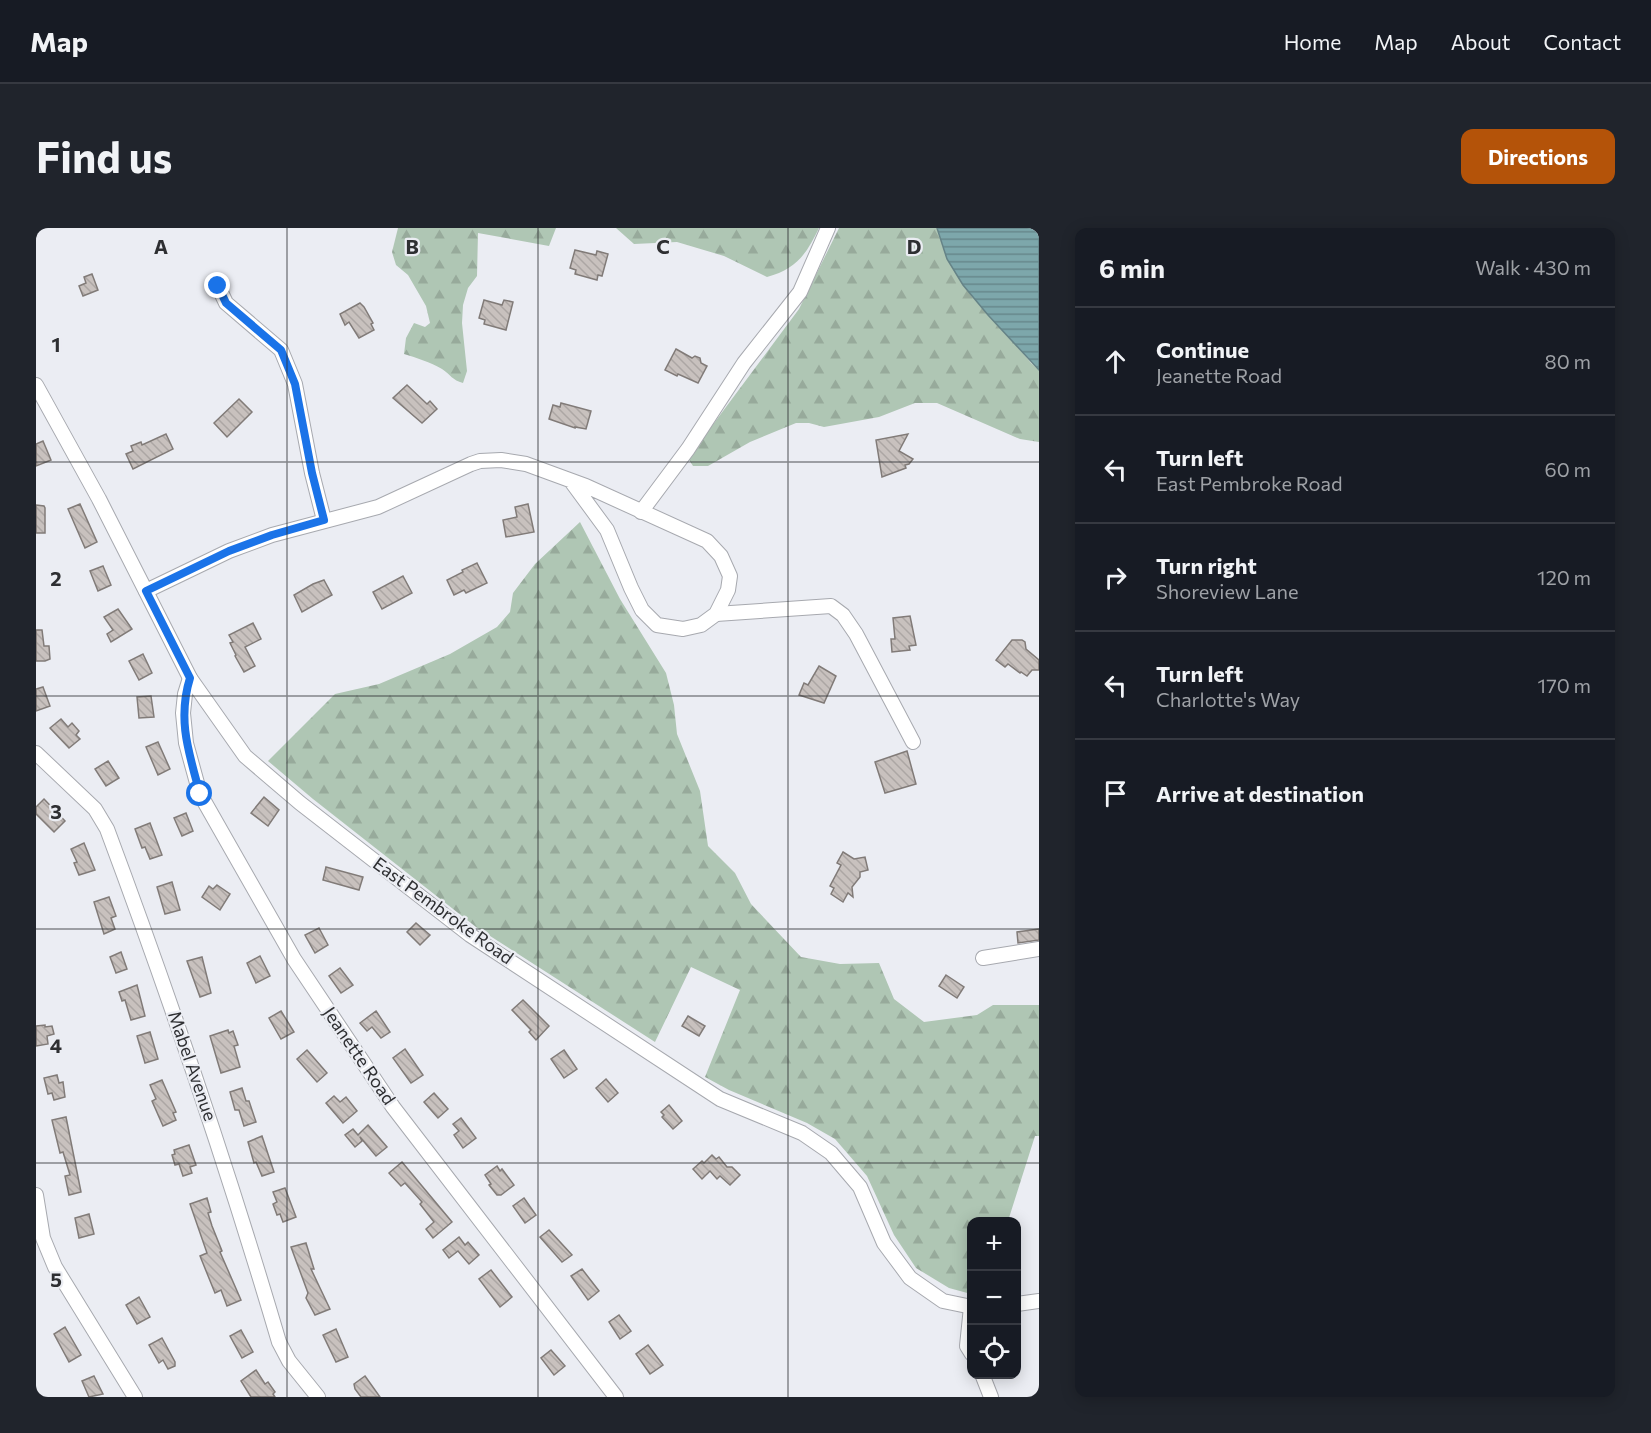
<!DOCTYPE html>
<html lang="en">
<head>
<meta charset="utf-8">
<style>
	:root { --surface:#171b24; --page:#20242c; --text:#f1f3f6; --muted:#9ea1a6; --line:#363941; --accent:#b45309 }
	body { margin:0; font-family:Commissioner,sans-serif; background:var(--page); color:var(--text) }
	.controls { position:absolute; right:18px; bottom:18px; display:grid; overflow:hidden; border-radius:12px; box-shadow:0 3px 15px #0003 }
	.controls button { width:54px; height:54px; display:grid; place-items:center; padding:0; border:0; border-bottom:2px solid var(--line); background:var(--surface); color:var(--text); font:30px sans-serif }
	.stop { position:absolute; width:18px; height:18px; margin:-14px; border:4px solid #1a73e8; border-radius:50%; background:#fff }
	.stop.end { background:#1a73e8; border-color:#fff; box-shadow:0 2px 6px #0008 }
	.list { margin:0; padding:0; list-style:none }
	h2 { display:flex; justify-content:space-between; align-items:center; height:78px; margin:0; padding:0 24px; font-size:26px }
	h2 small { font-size:20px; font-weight:400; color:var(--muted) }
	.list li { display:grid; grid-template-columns:39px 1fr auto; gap:18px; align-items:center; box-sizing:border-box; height:108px; padding:0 24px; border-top:2px solid var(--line) }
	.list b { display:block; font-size:22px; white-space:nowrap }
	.list p { margin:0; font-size:20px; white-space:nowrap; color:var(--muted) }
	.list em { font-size:20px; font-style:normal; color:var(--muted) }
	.icon { flex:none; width:33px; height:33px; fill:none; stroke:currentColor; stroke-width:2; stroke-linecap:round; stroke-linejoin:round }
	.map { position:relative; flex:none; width:1003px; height:1169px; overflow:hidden; border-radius:12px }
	header { display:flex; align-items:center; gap:36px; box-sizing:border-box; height:84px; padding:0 30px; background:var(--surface); border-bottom:2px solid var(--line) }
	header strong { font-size:28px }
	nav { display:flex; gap:33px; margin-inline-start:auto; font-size:21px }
	.intro { display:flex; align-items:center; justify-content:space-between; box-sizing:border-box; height:144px; padding:0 36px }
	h1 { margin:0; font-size:42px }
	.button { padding:15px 27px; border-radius:12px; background:var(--accent); color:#fff; font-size:21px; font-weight:700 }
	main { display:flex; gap:36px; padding:0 36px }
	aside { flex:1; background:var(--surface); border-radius:12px; box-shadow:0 3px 15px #0003 }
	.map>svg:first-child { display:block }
	.forest { fill:url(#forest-firs) }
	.water { fill:url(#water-rules); stroke:#658387; stroke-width:1.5 }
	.building { fill:url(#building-back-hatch); stroke:#817b78; stroke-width:1.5 }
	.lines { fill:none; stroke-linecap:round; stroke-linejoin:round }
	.minor-casing { stroke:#a7a9af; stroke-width:16 }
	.minor { stroke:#fff; stroke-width:14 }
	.route { stroke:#1a73e8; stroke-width:8 }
	.grid { fill:none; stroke:#2e2f32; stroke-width:1.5; stroke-opacity:0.55 }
	.labels { text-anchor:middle; stroke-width:4.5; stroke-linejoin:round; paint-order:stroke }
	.street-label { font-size:18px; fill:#2e2f32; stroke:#ebedf3 }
	.grid-label { font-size:20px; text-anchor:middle; font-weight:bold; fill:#2e2f32; stroke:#ebedf3; stroke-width:4.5; stroke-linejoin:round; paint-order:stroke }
</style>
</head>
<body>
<header>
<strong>Map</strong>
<nav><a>Home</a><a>Map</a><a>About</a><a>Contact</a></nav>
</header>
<div class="intro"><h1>Find us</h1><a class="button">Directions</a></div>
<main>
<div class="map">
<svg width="1003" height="1169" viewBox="0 0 1003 1169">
	<defs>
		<pattern id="forest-firs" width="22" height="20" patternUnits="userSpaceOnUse" patternTransform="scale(1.5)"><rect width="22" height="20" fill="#afc6b4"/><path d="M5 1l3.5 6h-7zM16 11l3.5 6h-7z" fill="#97aa9b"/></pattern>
		<pattern id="water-rules" width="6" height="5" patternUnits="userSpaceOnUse" patternTransform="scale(1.5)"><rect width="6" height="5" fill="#7da7ab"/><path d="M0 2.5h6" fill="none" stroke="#67888c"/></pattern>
		<pattern id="building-back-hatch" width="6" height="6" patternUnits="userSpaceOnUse" patternTransform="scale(1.5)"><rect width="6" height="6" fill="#c8c1be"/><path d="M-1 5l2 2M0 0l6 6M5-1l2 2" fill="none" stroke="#aca6a4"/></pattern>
	</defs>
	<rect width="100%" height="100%" fill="#ebedf3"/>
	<g class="forest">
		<path d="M 362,0 L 520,0 L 513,18 L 442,5 L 441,48 L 432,60 L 427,77 L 426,95 L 431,143 L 427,155 C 416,152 415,147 406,141 C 394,134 381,130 368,126 L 370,110 L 378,95 L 389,99 L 394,95 L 390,78 L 372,47 L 360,37 L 356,24 Z"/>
		<path d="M 580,0 L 783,0 C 770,27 760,41 731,49 L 688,28 L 641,14 L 598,16 Z"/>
		<polygon points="803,0 901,0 911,31 995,135 1003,142 1003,214 984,211 901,175 879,175 843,189 788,199 773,195 760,195 714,214 672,238 657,238 652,230 763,81"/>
		<polygon points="544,294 584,371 630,445 638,477 641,506 664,563 672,618 699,645 715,676 765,729 804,736 843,735 858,771 888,794 941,787 957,777 1003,777 1003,908 999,908 972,993 936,994 935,1066 913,1060 880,1040 858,1007 831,948 799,911 771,895 693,862 669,849 704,762 655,739 619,814 440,699 277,571 232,533 299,466 343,456 414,426 461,399 474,384 477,365 499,336"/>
	</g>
	<polygon class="water" points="901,0 1003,0 1003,142 952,87 927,57 911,31"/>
	<g class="building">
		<polygon points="539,22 560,27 561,23 572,26 566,48 562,47 561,52 539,46 540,42 534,40"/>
		<polygon points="56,46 62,62 47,68 43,58 50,55 48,49"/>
		<polygon points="448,72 466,77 468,72 477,74 470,102 448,96 449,92 443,90"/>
		<polygon points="324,75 328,79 337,95 335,96 338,102 323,110 313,94 309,97 304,86"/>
		<polygon points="640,121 656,130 659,128 664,130 665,135 671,138 662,155 642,146 641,148 629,142"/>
		<polygon points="371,157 391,176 394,173 401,181 386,195 357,170"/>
		<polygon points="203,171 216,184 191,209 178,195"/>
		<polygon points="525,175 555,183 550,201 539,199 539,200 513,191 517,177 524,179"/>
		<polygon points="130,206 137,221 97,241 90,226 97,223 95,218 105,214 106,217"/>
		<polygon points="872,206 863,223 877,231 873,236 869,237 870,240 846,249 840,212"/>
		<polygon points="7,213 15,232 0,238 0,216"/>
		<polygon points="44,276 61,314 49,320 32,281"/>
		<polygon points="492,276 498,304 470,309 467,292 481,289 479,279"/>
		<polygon points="0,277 8,278 9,280 9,305 0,305"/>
		<polygon points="441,335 451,355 430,365 428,362 418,367 411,352 427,344 426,342"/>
		<polygon points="67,338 75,357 62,363 54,343"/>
		<polygon points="367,348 376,365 346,381 337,364"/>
		<polygon points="288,352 296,367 266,384 258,367 277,356"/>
		<polygon points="82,381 96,401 75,414 71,406 77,402 68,389"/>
		<polygon points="874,388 880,417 873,418 874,422 856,424 855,411 859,411 857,390"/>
		<polygon points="217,395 225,411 209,419 219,438 208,444 199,428 200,427 194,415 197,414 193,407"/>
		<polygon points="0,402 6,402 8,418 13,418 14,431 9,433 0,433"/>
		<polygon points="976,412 986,412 989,414 990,421 1003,432 1003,442 996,442 991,448 985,444 984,445 972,436 969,439 960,432"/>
		<polygon points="107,426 116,445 103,452 93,433"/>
		<polygon points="783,438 800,448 788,475 763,467 768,455 772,457"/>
		<polygon points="7,459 14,478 0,483 0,461"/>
		<polygon points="115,468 118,489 103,490 101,469"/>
		<polygon points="25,491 32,499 36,495 43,503 40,507 44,511 33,520 14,500"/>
		<polygon points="122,514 134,541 122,547 110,519"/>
		<polygon points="871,523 880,556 849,565 839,534"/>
		<polygon points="72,533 83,550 70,558 59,541"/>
		<polygon points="228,569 243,582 232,598 215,585"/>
		<polygon points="8,571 29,593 18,604 0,586 0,579"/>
		<polygon points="150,585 157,603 146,608 138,590"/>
		<polygon points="114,595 126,627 114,631 109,619 106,620 99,601"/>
		<polygon points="48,615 59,642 43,647 38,635 41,634 35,621"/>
		<polygon points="807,624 818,631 829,629 832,642 824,644 824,649 816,659 817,669 812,665 807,674 795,666 798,660 794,658 805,637 801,635"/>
		<polygon points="290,639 327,649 323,662 287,652"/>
		<polygon points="136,654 144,682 129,686 121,659"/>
		<polygon points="181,657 194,666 184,682 166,669 173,658 177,661"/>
		<polygon points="73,669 80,688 75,690 79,701 68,706 58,674"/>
		<polygon points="380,695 394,707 384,717 371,704"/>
		<polygon points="283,700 292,717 279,725 269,707"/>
		<polygon points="1003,701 1003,712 982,715 981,704"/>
		<polygon points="85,724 91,741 80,745 74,729"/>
		<polygon points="224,728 234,748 220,755 211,735"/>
		<polygon points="166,729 175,765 164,769 151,733"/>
		<polygon points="304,740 317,757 305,765 293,748"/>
		<polygon points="910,747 928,759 921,770 903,758"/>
		<polygon points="101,757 109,788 95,792 89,772 86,773 83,764"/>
		<polygon points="487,772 513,798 500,812 493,804 495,802 476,782"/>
		<polygon points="245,783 258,804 245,811 233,790"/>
		<polygon points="340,783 354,804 345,810 336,799 331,803 324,795"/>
		<polygon points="652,788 669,798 663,808 646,798"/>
		<polygon points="9,797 9,799 16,798 18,806 11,808 12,816 0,818 0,798"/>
		<polygon points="192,802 193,805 197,803 202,817 198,818 204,839 185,845 174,808"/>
		<polygon points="114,804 122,831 109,835 101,808"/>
		<polygon points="369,821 387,847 375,855 357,830"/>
		<polygon points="271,822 291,845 281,854 261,831"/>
		<polygon points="528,822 541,841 528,850 515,831"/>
		<polygon points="21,847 23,855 27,854 29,869 18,872 16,865 12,866 8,850"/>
		<polygon points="570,851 582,865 572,874 560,860"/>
		<polygon points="126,852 140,884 137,885 140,892 127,898 116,873 120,871 114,857"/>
		<polygon points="206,860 210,873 213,873 220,894 208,898 203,882 199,882 194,864"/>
		<polygon points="398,865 412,881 402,890 388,874"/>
		<polygon points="298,868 304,874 310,869 321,883 307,895 290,875"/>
		<polygon points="633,877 646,893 637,901 626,889 628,887 625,884"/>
		<polygon points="30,889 45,964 33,967 29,948 34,947 27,924 24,925 16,892"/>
		<polygon points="425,890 440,910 427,920 418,907 423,903 417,896"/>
		<polygon points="332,897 351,919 340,928 324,909 326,913 319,919 309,907 317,901 322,907"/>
		<polygon points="226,908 238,944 226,948 220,934 218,935 212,914"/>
		<polygon points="153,917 160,937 154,939 156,945 147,948 143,936 139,937 136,927 139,926 138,922"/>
		<polygon points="676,927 680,931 683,929 691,939 696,939 704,947 694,957 684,948 681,951 674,943 666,951 657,941 666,933 668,935"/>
		<polygon points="366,934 416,994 397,1010 390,1001 398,994 384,976 386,974 369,955 365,958 353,945"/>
		<polygon points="461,938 464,943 466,941 478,957 465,967 461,967 453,957 455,956 449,947"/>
		<polygon points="249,960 260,989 247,994 244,986 241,987 237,976 241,974 237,964"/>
		<polygon points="171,970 175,984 172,985 176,998 186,1023 184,1024 205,1072 191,1078 185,1062 179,1065 164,1028 171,1025 154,976"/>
		<polygon points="488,970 500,987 489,995 477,978"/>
		<polygon points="53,986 58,1006 43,1010 39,990"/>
		<polygon points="513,1002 536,1027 526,1034 504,1009"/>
		<polygon points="423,1009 429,1017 432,1014 443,1027 433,1036 422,1023 413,1030 407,1022"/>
		<polygon points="270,1015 278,1041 275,1041 294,1081 279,1087 270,1070 272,1065 255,1019"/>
		<polygon points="546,1041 563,1063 552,1072 535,1048"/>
		<polygon points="455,1042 476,1069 464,1079 443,1051"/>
		<polygon points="103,1069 114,1089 101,1096 90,1077"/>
		<polygon points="583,1087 595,1103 584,1111 573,1094"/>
		<polygon points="29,1099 45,1127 33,1134 18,1106"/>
		<polygon points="300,1101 312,1129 300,1134 287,1107"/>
		<polygon points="205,1102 217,1124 206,1130 194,1108"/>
		<polygon points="126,1110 139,1134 139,1138 132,1141 127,1132 123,1135 113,1117"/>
		<polygon points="612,1117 627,1137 614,1146 600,1126"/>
		<polygon points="515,1122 529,1138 518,1147 505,1130"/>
		<polygon points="220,1142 229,1156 232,1154 239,1164 237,1166 239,1169 215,1169 205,1153"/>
		<polygon points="58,1148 67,1166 53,1169 46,1153"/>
		<polygon points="329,1148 344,1169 325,1169 319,1161 318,1156"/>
	</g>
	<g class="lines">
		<defs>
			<g id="minor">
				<polyline points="182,58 190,75 245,122 259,156 276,245 288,292"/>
				<polyline points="0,157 63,271 154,450 209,528 264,575 434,707 684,871 766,905 795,925 824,959 848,1015 874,1050 907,1073 936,1079"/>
				<polyline points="605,284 652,221 708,135 764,64 792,0"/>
				<polyline points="110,363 193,323 236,307 342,279 435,236 444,233 465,232 490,236 550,258 671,313 685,328 694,348 692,362 680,386 665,397 647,401 621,397 606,382 595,360 571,302 535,253"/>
				<polyline points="680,386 795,378 807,387 820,406 877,514"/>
				<polyline points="154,450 149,466 147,485 150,515 164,566 258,731 357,879 580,1169"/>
				<path d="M 0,525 L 59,581 L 71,601 C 134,770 192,941 243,1114 L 253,1133 L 282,1169"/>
				<polyline points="947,730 1003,721"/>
				<polyline points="0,967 7,1010 19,1039 99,1169"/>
				<polyline points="981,1076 1003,1073"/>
				<polyline points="935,1079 931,1118 936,1126"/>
				<polyline points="946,1146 955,1169"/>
			</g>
		</defs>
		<use href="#minor" class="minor-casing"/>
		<use href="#minor" class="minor"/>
	</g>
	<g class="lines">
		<path class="route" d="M 164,566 C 153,525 141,492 154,450 L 110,363 L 193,323 L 236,307 L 288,292 L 276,245 L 259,156 L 245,122 L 190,75 L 182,58"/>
	</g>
	<path class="grid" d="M 251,0 L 251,1169M 502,0 L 502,1169M 752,0 L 752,1169M 0,234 L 1003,234M 0,468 L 1003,468M 0,701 L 1003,701M 0,935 L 1003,935"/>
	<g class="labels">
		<g class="street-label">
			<text transform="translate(407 683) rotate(36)" y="6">East Pembroke Road</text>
			<text transform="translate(323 828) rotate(56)" y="6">Jeanette Road</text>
			<text transform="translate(156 838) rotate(71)" y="6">Mabel Avenue</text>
		</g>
	</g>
	<g class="grid-label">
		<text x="125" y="26">A</text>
		<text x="376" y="26">B</text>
		<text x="627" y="26">C</text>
		<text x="878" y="26">D</text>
		<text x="20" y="124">1</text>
		<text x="20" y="358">2</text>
		<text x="20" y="591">3</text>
		<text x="20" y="825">4</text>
		<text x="20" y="1059">5</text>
	</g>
</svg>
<div class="controls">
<button>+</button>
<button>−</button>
<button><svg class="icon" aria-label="locate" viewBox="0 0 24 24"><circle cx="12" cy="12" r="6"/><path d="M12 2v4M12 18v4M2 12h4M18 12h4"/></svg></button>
</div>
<div class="stop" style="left:164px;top:566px"></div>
<div class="stop end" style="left:182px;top:58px"></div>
</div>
<aside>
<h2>6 min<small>Walk · 430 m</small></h2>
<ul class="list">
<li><svg class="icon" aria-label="ahead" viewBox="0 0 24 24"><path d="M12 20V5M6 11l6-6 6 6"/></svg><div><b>Continue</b><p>Jeanette Road</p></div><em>80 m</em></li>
<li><svg class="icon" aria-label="left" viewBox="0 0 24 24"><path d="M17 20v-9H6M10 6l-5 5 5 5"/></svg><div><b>Turn left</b><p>East Pembroke Road</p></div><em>60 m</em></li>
<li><svg class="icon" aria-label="right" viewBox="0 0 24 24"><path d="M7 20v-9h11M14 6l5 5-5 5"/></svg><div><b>Turn right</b><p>Shoreview Lane</p></div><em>120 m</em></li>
<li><svg class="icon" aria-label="left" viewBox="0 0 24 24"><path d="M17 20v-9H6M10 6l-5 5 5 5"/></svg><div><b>Turn left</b><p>Charlotte's Way</p></div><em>170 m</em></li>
<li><svg class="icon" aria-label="arrive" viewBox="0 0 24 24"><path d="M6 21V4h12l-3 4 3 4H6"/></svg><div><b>Arrive at destination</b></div></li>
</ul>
</aside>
</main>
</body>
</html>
